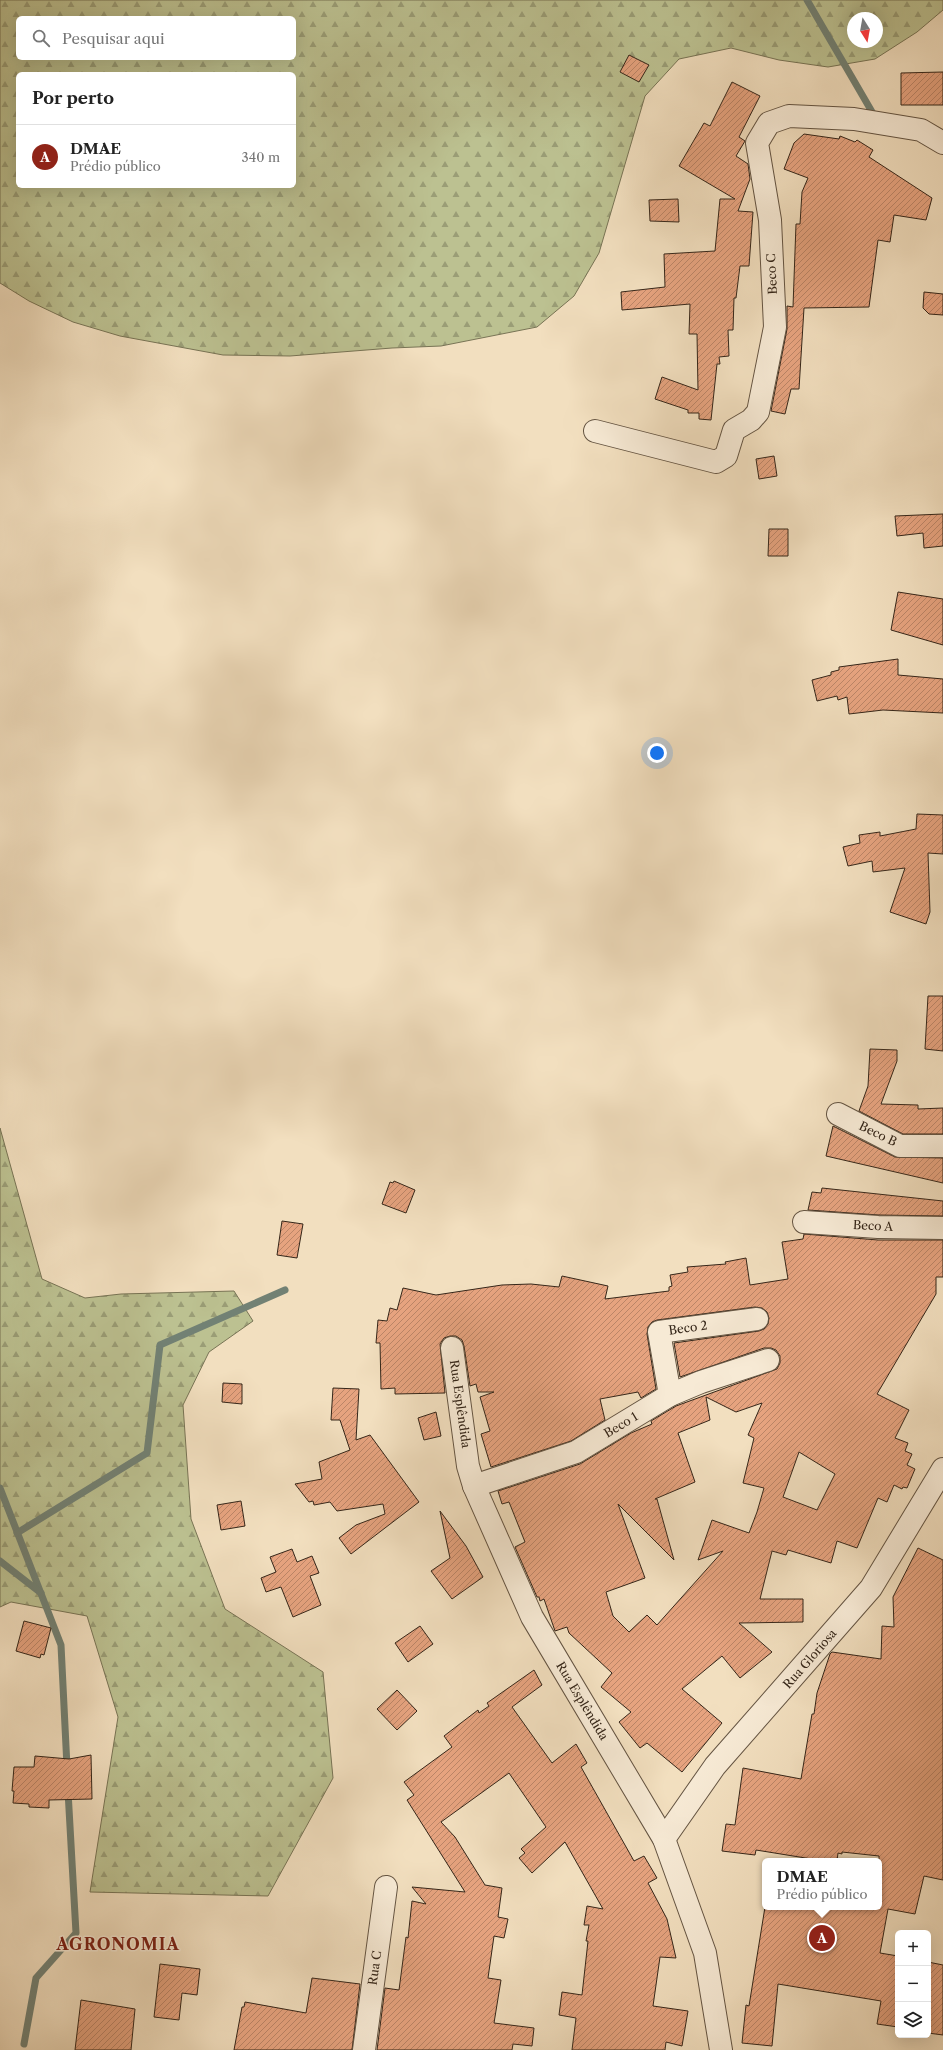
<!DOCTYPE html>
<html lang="pt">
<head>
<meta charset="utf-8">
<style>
	:root { --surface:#fff; --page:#f2f2f2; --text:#222; --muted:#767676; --line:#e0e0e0; --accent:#8f2418 }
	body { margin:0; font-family:"Libre Caslon Text",serif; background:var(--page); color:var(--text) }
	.controls { position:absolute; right:12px; bottom:12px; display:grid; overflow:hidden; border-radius:6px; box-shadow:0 4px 16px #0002 }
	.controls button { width:36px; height:36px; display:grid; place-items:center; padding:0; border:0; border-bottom:1px solid var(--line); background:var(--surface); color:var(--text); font:20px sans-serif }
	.compass { position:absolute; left:847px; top:12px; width:36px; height:36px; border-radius:50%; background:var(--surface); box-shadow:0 4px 16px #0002; rotate:169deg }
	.you { position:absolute; left:657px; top:753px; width:14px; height:14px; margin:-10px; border:3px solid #fff; border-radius:50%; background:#1a73e8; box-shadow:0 0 0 6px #1a73e833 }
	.badge { display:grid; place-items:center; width:26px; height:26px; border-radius:50%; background:var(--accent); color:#fff; font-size:13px; font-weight:700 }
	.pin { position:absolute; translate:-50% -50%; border:2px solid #fff; box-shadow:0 1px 4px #0006 }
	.popup { position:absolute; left:762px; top:1858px; width:120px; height:52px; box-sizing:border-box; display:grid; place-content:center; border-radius:6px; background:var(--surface); filter:drop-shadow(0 1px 3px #0005); font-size:13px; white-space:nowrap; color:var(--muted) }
	.popup b { font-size:15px; color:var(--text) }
	.popup::after { content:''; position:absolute; left:50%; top:100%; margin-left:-8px; border:8px solid transparent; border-top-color:var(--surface) }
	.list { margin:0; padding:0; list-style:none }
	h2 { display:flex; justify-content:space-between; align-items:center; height:52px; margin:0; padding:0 16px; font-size:17px }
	h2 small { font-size:13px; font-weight:400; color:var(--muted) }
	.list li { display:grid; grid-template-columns:26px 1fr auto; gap:12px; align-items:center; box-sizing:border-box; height:64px; padding:0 16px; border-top:1px solid var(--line) }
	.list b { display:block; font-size:15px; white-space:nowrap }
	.list p { margin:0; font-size:13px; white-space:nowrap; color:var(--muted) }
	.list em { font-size:13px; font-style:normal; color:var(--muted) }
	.icon { flex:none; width:22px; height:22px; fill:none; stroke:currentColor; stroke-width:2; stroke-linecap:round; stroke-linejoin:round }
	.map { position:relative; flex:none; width:943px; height:2050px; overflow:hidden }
	.search { position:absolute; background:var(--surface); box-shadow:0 4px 16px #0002; left:16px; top:16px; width:280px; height:44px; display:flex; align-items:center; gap:10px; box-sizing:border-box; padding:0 14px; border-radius:6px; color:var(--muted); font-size:15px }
	.panel { position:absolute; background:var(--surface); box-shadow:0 4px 16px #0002; left:16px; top:72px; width:280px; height:116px; border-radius:6px }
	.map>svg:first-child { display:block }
	.forest { fill:url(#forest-firs); stroke:#787455; fill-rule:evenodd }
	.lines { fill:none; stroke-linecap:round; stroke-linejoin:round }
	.stream { stroke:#728174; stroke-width:7 }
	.building { fill:url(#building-hatch); stroke:#352619; fill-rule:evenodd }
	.minor-casing { stroke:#645442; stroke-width:24 }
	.minor { stroke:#f7ead5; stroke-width:22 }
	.labels { text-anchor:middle; stroke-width:3; stroke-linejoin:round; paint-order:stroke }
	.street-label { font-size:12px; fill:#352619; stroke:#f7ead5 }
	.district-label { font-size:16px; font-weight:bold; letter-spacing:1px; fill:#7a1f14; stroke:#f7ead5 }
</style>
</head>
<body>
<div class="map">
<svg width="943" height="2050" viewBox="0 0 943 2050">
	<defs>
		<pattern id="forest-firs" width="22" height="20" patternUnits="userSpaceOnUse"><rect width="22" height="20" fill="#bcc191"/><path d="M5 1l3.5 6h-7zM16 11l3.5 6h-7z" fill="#9a9d76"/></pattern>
		<pattern id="building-hatch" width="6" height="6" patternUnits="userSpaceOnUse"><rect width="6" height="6" fill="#e6a37f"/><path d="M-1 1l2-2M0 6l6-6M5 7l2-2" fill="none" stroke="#bb8567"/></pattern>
	</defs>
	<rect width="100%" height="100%" fill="#f2dfbf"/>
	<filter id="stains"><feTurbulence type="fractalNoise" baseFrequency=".005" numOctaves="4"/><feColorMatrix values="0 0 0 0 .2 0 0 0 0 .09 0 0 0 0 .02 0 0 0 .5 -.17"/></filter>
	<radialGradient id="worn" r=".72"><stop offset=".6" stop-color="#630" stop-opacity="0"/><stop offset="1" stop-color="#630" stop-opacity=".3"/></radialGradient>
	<g class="forest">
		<path d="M 0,0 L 943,0 L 943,10 L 917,32 L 875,59 L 828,67 L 779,60 L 731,48 L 679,59 L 645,96 L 599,253 L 574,296 L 537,327 L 441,346 L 392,348 L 290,356 L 223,355 L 120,336 L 73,322 L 29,301 L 0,283 ZM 18,18 L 294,18 L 294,58 L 18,58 ZM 853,18 L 877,18 L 877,42 L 853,42 ZM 18,74 L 294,74 L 294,186 L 18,186 Z"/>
		<polygon points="0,1128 42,1279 85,1298 121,1294 234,1291 253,1321 209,1352 183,1405 191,1519 225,1609 323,1672 333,1778 268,1896 90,1892 118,1717 87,1616 11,1602 0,1607"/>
	</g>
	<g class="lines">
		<g class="stream">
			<polyline points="807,0 875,117"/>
			<polyline points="0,1488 61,1645 67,1767"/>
			<polyline points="17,1533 147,1453 160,1345 285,1290"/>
			<polyline points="0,1561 41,1593"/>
			<polyline points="24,2044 36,1978 76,1933 68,1791"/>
		</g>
	</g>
	<g class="building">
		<polygon points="629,55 649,65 639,82 620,72"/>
		<polygon points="943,72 943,105 901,105 901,73"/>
		<polygon points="732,82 760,96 739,137 745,141 736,156 748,164 750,179 738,211 753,212 749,266 740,266 736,298 734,298 733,330 728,330 729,356 719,357 720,364 717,364 711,420 699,419 699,413 688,413 688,410 655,399 662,377 698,390 697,334 689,334 690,304 622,310 621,292 665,287 664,254 715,251 720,199 735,199 679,166 704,123 710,126"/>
		<polygon points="804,134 839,139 840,136 855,142 857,140 873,150 869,157 932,198 926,220 894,215 890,242 878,240 869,307 804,308 799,389 791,389 785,414 771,411 787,329 787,306 793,307 796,224 800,224 802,192 808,178 784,169 794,143"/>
		<polygon points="678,199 679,222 650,221 649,200"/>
		<polygon points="924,292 943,294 943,315 929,314 923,308"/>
		<polygon points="774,456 777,476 759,479 756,459"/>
		<polygon points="943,514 943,546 924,548 923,533 897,536 895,516"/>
		<polygon points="769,529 788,529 788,556 768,556"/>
		<polygon points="898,592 943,599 943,645 891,630"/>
		<polygon points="898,659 898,675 943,679 943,713 883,710 849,714 847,697 838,700 837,696 817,701 812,680 831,675 831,672 839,670 839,667"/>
		<polygon points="917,814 943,815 943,854 928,853 930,912 926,924 890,912 905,868 873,872 872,861 848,866 843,847 860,843 859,835 880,832 880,836 916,829"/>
		<polygon points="928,996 943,996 943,1051 925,1049"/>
		<polygon points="870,1049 897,1050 897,1061 881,1104 918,1105 918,1109 943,1108 943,1134 903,1134 859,1111 868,1086"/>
		<polygon points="833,1126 895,1157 943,1158 943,1183 826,1156"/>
		<polygon points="394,1181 415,1190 406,1213 382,1204 390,1182 393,1183"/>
		<polygon points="822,1188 943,1201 943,1216 879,1215 808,1210 812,1192 821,1193"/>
		<polygon points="282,1221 303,1224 297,1258 277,1255"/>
		<path d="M 804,1234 L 878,1240 L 943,1240 L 943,1277 L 936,1277 L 936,1294 L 877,1394 L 909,1410 L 895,1438 L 908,1443 L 905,1451 L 912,1454 L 907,1465 L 915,1469 L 907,1488 L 903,1487 L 902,1489 L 894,1485 L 887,1502 L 878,1498 L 857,1548 L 837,1541 L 831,1563 L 788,1550 L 786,1555 L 772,1551 L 760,1599 L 803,1599 L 803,1622 L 739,1623 L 772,1652 L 740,1678 L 722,1656 L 682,1689 L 722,1723 L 682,1772 L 647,1743 L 640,1748 L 619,1722 L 631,1712 L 601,1687 L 612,1673 L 569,1633 L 567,1627 L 555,1631 L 544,1599 L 540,1601 L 539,1597 L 537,1597 L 515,1547 L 525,1542 L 509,1502 L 502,1504 L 498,1491 L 580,1464 L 631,1433 L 652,1424 L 651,1421 L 676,1406 L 777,1369 L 780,1363 L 780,1356 L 776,1350 L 771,1348 L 764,1348 L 680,1377 L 674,1343 L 759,1331 L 764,1329 L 768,1324 L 769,1318 L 767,1312 L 762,1308 L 755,1307 L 657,1320 L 652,1322 L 648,1327 L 647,1334 L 656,1389 L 641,1398 L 638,1392 L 600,1399 L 605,1420 L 571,1441 L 491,1467 L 481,1434 L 490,1431 L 480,1397 L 494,1392 L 478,1392 L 476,1384 L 470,1386 L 464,1346 L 462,1340 L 456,1336 L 450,1336 L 444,1338 L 440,1344 L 445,1393 L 395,1394 L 395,1388 L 381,1389 L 380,1343 L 376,1343 L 378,1320 L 387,1321 L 390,1308 L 397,1310 L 403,1288 L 436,1295 L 502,1285 L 531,1284 L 559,1287 L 562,1276 L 608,1286 L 605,1299 L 669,1291 L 669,1287 L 672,1286 L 670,1275 L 688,1272 L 687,1267 L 726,1264 L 725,1262 L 746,1258 L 750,1285 L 788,1279 L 782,1242 L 803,1239 ZM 706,1397 L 736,1412 L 762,1403 L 748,1435 L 754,1438 L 743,1483 L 764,1488 L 757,1512 L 749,1533 L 712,1520 L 698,1560 L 723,1551 L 657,1625 L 647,1615 L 629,1632 L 613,1616 L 606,1592 L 645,1578 L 618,1504 L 674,1560 L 657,1499 L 655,1499 L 695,1482 L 678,1433 L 710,1420 ZM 799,1452 L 835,1474 L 817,1510 L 783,1497 Z"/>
		<polygon points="223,1383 242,1384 242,1404 222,1402"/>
		<polygon points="333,1388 359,1389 356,1440 370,1435 419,1502 351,1554 339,1538 356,1525 385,1514 383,1504 337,1511 330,1502 314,1505 313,1501 309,1502 295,1484 322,1479 319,1462 350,1450 340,1420 331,1420"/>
		<polygon points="436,1412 441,1436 424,1440 418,1418"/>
		<polygon points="241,1501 245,1526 221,1530 217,1505"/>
		<polygon points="440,1511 466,1546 483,1577 452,1599 431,1571 450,1558"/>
		<polygon points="918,1548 943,1560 943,1880 924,1876 915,1914 888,1909 880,1953 898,1956 898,2027 877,2024 881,2001 778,1984 772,2046 742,2043 746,2005 749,2006 765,1907 879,1907 879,1856 842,1852 842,1854 838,1853 837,1861 824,1861 756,1850 755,1855 722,1851 726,1824 735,1825 743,1768 801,1779 812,1714 814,1714 817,1693 830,1654 832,1652 881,1659 882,1626 894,1627 893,1597"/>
		<polygon points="292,1549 297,1562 312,1556 319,1573 310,1576 321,1605 293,1617 281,1587 266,1592 261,1578 276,1572 270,1557"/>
		<polygon points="24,1621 51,1628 44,1655 41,1654 40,1658 16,1651"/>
		<polygon points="420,1626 433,1644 408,1662 395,1643"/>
		<polygon points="534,1670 542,1685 512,1707 552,1763 576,1744 587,1763 581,1767 634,1861 644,1856 657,1878 648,1883 667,1919 676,1958 660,1957 653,2006 688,2011 682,2046 666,2042 665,2050 572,2050 576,2018 559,2015 562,1992 582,1995 588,1941 586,1941 589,1925 584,1925 587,1906 603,1909 565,1842 532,1873 519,1858 525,1853 521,1849 546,1827 509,1773 441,1822 455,1837 485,1885 502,1888 498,1917 508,1919 504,1938 494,1936 488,1978 501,1980 494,2023 534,2028 532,2046 513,2044 512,2050 377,2050 385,1988 399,1990 406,1937 408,1938 412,1901 426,1904 412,1887 465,1892 407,1800 414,1795 404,1782 452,1747 444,1736 478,1710 479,1713 489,1706 487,1703"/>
		<polygon points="397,1690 417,1711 397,1730 377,1709"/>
		<polygon points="91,1755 92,1799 49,1800 49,1808 29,1807 29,1804 13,1803 14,1791 12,1791 14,1767 34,1767 35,1756 69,1759"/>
		<polygon points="928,1962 943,1965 943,2035 928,2033"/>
		<polygon points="160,1964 200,1969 197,1995 182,1993 179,2020 154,2017"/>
		<polygon points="312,1978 360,1984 352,2050 234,2050 242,2007 244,2007 245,2002 306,2013"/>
		<polygon points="81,2000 135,2009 131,2050 75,2050"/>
	</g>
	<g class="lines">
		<defs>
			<g id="minor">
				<polyline points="595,431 716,462 726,456 734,430 751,420 758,412 775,327 770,220 757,143 769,123 789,116 854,119 921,130 943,143"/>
				<polyline points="838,1114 900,1146 943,1146"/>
				<polyline points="804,1222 878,1227 943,1228"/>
				<polyline points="452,1348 468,1466 474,1486 532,1617 664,1839 705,1953 721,2050"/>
				<polyline points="670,1395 659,1332 757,1319"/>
				<polyline points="474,1486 576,1452 670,1395 701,1382 768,1360"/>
				<polyline points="664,1839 715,1766 871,1588 943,1469"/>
				<polyline points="364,2050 386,1887"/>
			</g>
		</defs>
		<use href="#minor" class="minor-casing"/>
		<use href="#minor" class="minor"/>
	</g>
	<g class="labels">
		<g class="street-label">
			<text transform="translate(772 274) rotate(-93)" y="4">Beco C</text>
			<text transform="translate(878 1134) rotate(26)" y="4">Beco B</text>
			<text transform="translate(873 1226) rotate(3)" y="4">Beco A</text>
			<text transform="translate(688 1328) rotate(-8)" y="4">Beco 2</text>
			<text transform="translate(460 1404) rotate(82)" y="4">Rua Esplêndida</text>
			<text transform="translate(621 1425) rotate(-31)" y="4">Beco 1</text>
			<text transform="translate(810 1659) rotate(-49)" y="4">Rua Gloriosa</text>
			<text transform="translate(582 1701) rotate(59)" y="4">Rua Esplêndida</text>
			<text transform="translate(375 1968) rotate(-82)" y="4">Rua C</text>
		</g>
		<g class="district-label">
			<text x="118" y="1950">AGRONOMIA</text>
		</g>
	</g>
	<rect width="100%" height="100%" filter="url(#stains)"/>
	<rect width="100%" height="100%" fill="url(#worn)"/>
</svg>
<div class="controls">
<button>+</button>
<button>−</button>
<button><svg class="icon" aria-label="layers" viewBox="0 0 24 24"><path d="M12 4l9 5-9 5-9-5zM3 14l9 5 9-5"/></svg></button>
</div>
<svg class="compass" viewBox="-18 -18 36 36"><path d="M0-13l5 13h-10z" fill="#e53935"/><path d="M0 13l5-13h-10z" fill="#767676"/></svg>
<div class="you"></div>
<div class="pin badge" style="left:822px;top:1938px">A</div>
<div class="popup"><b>DMAE</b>Prédio público</div>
<div class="search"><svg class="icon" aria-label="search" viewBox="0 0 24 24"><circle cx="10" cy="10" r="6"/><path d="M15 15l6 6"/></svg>Pesquisar aqui</div>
<section class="panel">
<h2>Por perto<small></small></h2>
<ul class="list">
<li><span class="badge">A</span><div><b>DMAE</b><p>Prédio público</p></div><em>340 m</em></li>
</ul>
</section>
</div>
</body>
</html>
